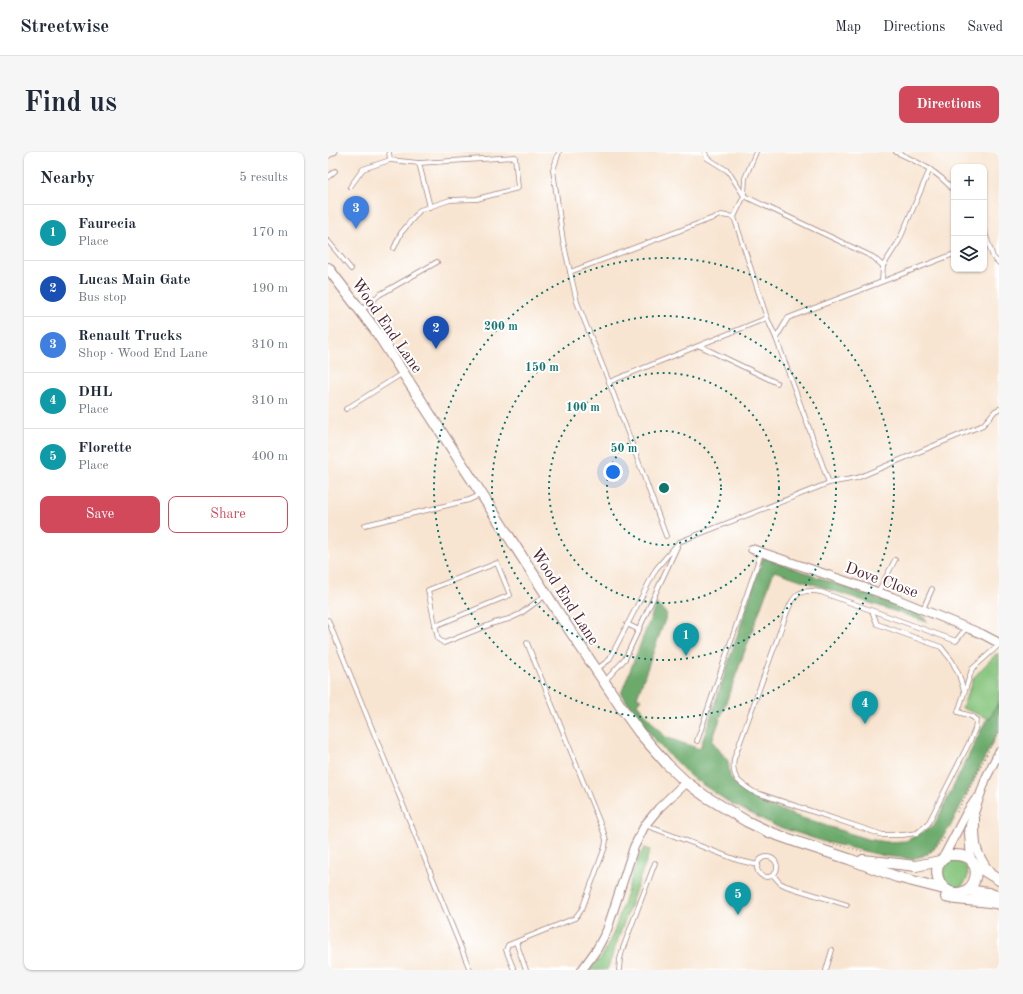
<!DOCTYPE html>
<html lang="en">
<head>
<meta charset="utf-8">
<style>
	:root { --surface:#fff; --page:#f6f6f7; --text:#1f2937; --muted:#747a83; --line:#e0e1e3; --accent:#d1495b }
	body { margin:0; font-family:"Old Standard TT",serif; background:var(--page); color:var(--text) }
	.controls { position:absolute; right:12px; top:12px; display:grid; overflow:hidden; border-radius:8px; box-shadow:0 1px 3px #0004 }
	.controls button { width:36px; height:36px; display:grid; place-items:center; padding:0; border:0; border-bottom:1px solid var(--line); background:var(--surface); color:var(--text); font:20px sans-serif }
	.you { position:absolute; left:285px; top:320px; width:14px; height:14px; margin:-10px; border:3px solid #fff; border-radius:50%; background:#1a73e8; box-shadow:0 0 0 6px #1a73e833 }
	.badge { display:grid; place-items:center; width:26px; height:26px; border-radius:50%; background:var(--accent); color:#fff; font-size:13px; font-weight:700 }
	.pin { position:absolute; translate:-50% -33px; filter:drop-shadow(0 1px 2px #0008) }
	.pin::after { content:''; position:absolute; top:21px; width:14px; height:12px; background:inherit; clip-path:polygon(0 0,100% 0,50% 100%) }
	.list { margin:0; padding:0; list-style:none }
	h2 { display:flex; justify-content:space-between; align-items:center; height:52px; margin:0; padding:0 16px; font-size:17px }
	h2 small { font-size:13px; font-weight:400; color:var(--muted) }
	.list li { display:grid; grid-template-columns:26px 1fr auto; gap:12px; align-items:center; box-sizing:border-box; height:56px; padding:0 16px; border-top:1px solid var(--line) }
	.list b { display:block; font-size:15px; white-space:nowrap }
	.list p { margin:0; font-size:13px; white-space:nowrap; color:var(--muted) }
	.list em { font-size:13px; font-style:normal; color:var(--muted) }
	.actions { display:flex; gap:8px; padding:12px 16px }
	.actions a { flex:1; padding:9px 0; border:1px solid var(--accent); border-radius:8px; text-align:center; font-size:14px; color:var(--accent) }
	.actions .main { background:var(--accent); color:#fff }
	.icon { flex:none; width:22px; height:22px; fill:none; stroke:currentColor; stroke-width:2; stroke-linecap:round; stroke-linejoin:round }
	.map { position:relative; flex:none; width:671px; height:818px; overflow:hidden; border-radius:8px }
	header { display:flex; align-items:center; gap:24px; box-sizing:border-box; height:56px; padding:0 20px; background:var(--surface); border-bottom:1px solid var(--line) }
	header strong { font-size:19px }
	nav { display:flex; gap:22px; margin-inline-start:auto; font-size:14px }
	.intro { display:flex; align-items:center; justify-content:space-between; box-sizing:border-box; height:96px; padding:0 24px }
	h1 { margin:0; font-size:28px }
	.button { padding:10px 18px; border-radius:8px; background:var(--accent); color:#fff; font-size:14px; font-weight:700 }
	main { display:flex; gap:24px; padding:0 24px }
	aside { flex:1; background:var(--surface); border-radius:8px; box-shadow:0 1px 3px #0004 }
	.map>svg:first-child { display:block }
	.green { fill:#85c47c; stroke:#687254 }
	.forest { fill:#6caa6c; stroke:#5b644c }
	.lines { fill:none; stroke-linecap:round; stroke-linejoin:round }
	.service-casing { stroke:#a1827e; stroke-width:5.5 }
	.minor-casing { stroke:#a1827e; stroke-width:10 }
	.tertiary-casing { stroke:#a1827e; stroke-width:12 }
	.path { stroke:#a1827e; stroke-width:1.5; stroke-dasharray:1 3; stroke-linecap:butt }
	.service { stroke:#fff; stroke-width:4 }
	.minor { stroke:#fff; stroke-width:8 }
	.tertiary { stroke:#fff; stroke-width:10 }
	.ring { fill:none; stroke:#0f766e; stroke-width:2; stroke-dasharray:2 4 }
	.labels { text-anchor:middle; stroke-width:4; stroke-linejoin:round; paint-order:stroke }
	.street-label { font-size:16px; fill:#4a1f2b; stroke:#fff }
	.centre { fill:#0f766e; stroke:#fff; stroke-width:2 }
	.ring-label { font-size:12px; text-anchor:middle; font-weight:bold; fill:#0f766e; stroke:#fff; stroke-width:4; stroke-linejoin:round; paint-order:stroke }
</style>
</head>
<body>
<header>
<strong>Streetwise</strong>
<nav><a>Map</a><a>Directions</a><a>Saved</a></nav>
</header>
<div class="intro"><h1>Find us</h1><a class="button">Directions</a></div>
<main>
<aside>
<h2>Nearby<small>5 results</small></h2>
<ul class="list">
<li><span class="badge" style="background:#0f9aa8">1</span><div><b>Faurecia</b><p>Place</p></div><em>170 m</em></li>
<li><span class="badge" style="background:#1a4fb4">2</span><div><b>Lucas Main Gate</b><p>Bus stop</p></div><em>190 m</em></li>
<li><span class="badge" style="background:#3f7fe0">3</span><div><b>Renault Trucks</b><p>Shop · Wood End Lane</p></div><em>310 m</em></li>
<li><span class="badge" style="background:#0f9aa8">4</span><div><b>DHL</b><p>Place</p></div><em>310 m</em></li>
<li><span class="badge" style="background:#0f9aa8">5</span><div><b>Florette</b><p>Place</p></div><em>400 m</em></li>
</ul>
<div class="actions"><a class="main">Save</a><a>Share</a></div>
</aside>
<div class="map">
<svg width="671" height="818" viewBox="0 0 671 818">
	<rect width="100%" height="100%" fill="#fff"/>
	<filter id="ink" filterUnits="userSpaceOnUse"><feTurbulence type="fractalNoise" baseFrequency=".025" numOctaves="2"/><feDisplacementMap in="SourceGraphic" scale="8" xChannelSelector="R" yChannelSelector="G"/><feConvolveMatrix kernelMatrix="1 2 1 2 8 2 1 2 1" color-interpolation-filters="sRGB"/></filter>
	<filter id="wash" filterUnits="userSpaceOnUse"><feTurbulence type="fractalNoise" baseFrequency=".012" numOctaves="4" result="noise"/><feDisplacementMap in="SourceGraphic" scale="16" xChannelSelector="R" yChannelSelector="G"/><feGaussianBlur stdDeviation="0.9" result="paint"/><feColorMatrix in="noise" values="0 0 0 0 0 0 0 0 0 0 0 0 0 0 0 0 0 1.4 0 .05"/><feComposite in="paint" operator="in"/></filter>
	<g filter="url(#wash)">
		<rect width="100%" height="100%" fill="#f8e5d1"/>
		<g class="green">
			<polygon points="668,502 671,502 671,549 662,567 634,556 646,525"/>
			<polygon points="316,696 322,698 279,818 261,818 274,805 286,780 308,712"/>
			<circle cx="627" cy="722" r="13"/>
		</g>
		<polygon class="forest" points="435,405 594,463 599,470 446,419 384,589 400,609 402,625 410,635 430,649 465,663 539,687 558,690 578,689 606,674 658,568 662,567 671,549 671,578 622,675 605,698 595,704 583,707 557,704 497,690 448,674 402,651 362,624 329,591 293,542 328,452 339,462 309,545 313,547 309,552 337,585 372,597"/>
	</g>
	<g filter="url(#ink)">
		<g class="lines">
			<defs>
				<g id="service">
					<polyline points="231,0 225,18 235,89 249,150 281,230 338,384"/>
					<polyline points="377,0 379,6 400,19 416,44 406,65 439,166 448,186 501,331"/>
					<polyline points="428,0 417,26 416,44 545,105 555,114 554,129"/>
					<path d="M 568,0 C 590,10 610,19 626,39"/>
					<polyline points="0,4 7,0"/>
					<polyline points="62,8 91,11 187,5 190,36 149,47 122,48 92,58 73,81 66,96"/>
					<polyline points="91,11 102,55"/>
					<polyline points="0,25 7,19"/>
					<polyline points="22,35 35,17 62,8 61,0"/>
					<polyline points="656,78 665,105 671,111"/>
					<polyline points="0,89 23,117"/>
					<polyline points="555,114 571,89 602,17"/>
					<polyline points="242,120 393,63 406,65"/>
					<polyline points="34,158 51,143 109,110"/>
					<polyline points="448,186 460,166 626,102"/>
					<polyline points="372,194 449,231"/>
					<polyline points="281,230 439,166"/>
					<polyline points="18,257 75,221"/>
					<polyline points="37,373 141,348 154,342"/>
					<polyline points="550,440 567,408"/>
					<polyline points="595,457 604,437"/>
					<polyline points="544,459 549,472 613,495 624,509 631,523 636,539"/>
					<polyline points="0,468 142,818"/>
					<polyline points="299,472 311,478"/>
					<polyline points="107,474 182,443 169,411 100,438 110,487 116,491 166,471 181,467 192,462 218,443"/>
					<path d="M 638,476 L 628,489 L 493,440 C 472,436 466,442 459,460 L 406,607 C 403,626 411,631 426,640 L 555,683 L 575,683 L 589,681 L 600,672 L 642,589 L 647,577 L 648,568 L 643,564 L 630,560 L 644,517 L 671,493"/>
					<polyline points="269,517 281,508 328,417 351,390 501,331 529,326 655,273 667,259 671,257"/>
					<polyline points="277,529 297,507 349,395"/>
					<polyline points="369,589 433,401"/>
					<polyline points="317,673 409,708 430,713"/>
					<circle cx="439" cy="715" r="10"/>
					<polyline points="445,723 452,731 458,734 519,753"/>
					<polyline points="188,790 198,818"/>
					<polyline points="186,818 178,798 180,793 247,766 254,757 277,695 278,688 276,681 199,491"/>
					<polyline points="291,818 292,807 295,796 327,711"/>
					<polyline points="498,818 504,798"/>
				</g>
				<g id="minor">
					<polyline points="424,397 564,445 654,482 671,491"/>
					<path d="M 647,665 C 647,693 646,699 663,722"/>
					<polyline points="615,706 639,660 648,647"/>
					<polyline points="643,708 641,681 642,673 658,626 671,600"/>
					<polyline points="254,818 269,797 279,778 306,695 317,673 331,656 358,630"/>
				</g>
				<g id="tertiary">
					<polyline points="0,116 48,179 231,462 293,555 311,580 339,612 358,630 377,644 418,669 441,680 472,691 521,707 569,725 616,737"/>
					<path d="M 621,703 C 628,703 636,702 642,707 C 652,716 648,734 637,739 C 613,750 597,712 621,703 Z"/>
					<polyline points="535,708 588,714 612,709"/>
					<polyline points="645,712 671,728"/>
					<polyline points="639,738 660,741 671,745"/>
					<path d="M 618,745 C 635,750 653,747 671,752"/>
				</g>
			</defs>
			<use href="#service" class="service-casing"/>
			<use href="#minor" class="minor-casing"/>
			<use href="#tertiary" class="tertiary-casing"/>
			<g class="path">
				<polyline points="629,660 671,578"/>
				<polyline points="506,692 534,699"/>
				<polyline points="598,703 605,698 617,685"/>
			</g>
			<use href="#service" class="service"/>
			<use href="#minor" class="minor"/>
			<use href="#tertiary" class="tertiary"/>
		</g>
	</g>
	<g class="ring">
		<circle cx="336" cy="336" r="57"/>
		<circle cx="336" cy="336" r="115"/>
		<circle cx="336" cy="336" r="172"/>
		<circle cx="336" cy="336" r="230"/>
	</g>
	<g class="labels">
		<g class="street-label">
			<text transform="translate(60 173) rotate(55)" y="6">Wood End Lane</text>
			<text transform="translate(554 427) rotate(20)" y="6">Dove Close</text>
			<text transform="translate(238 444) rotate(57)" y="6">Wood End Lane</text>
		</g>
	</g>
	<circle cx="336" cy="336" r="6" class="centre"/>
	<g class="ring-label">
		<text x="173" y="178">200 m</text>
		<text x="214" y="219">150 m</text>
		<text x="255" y="259">100 m</text>
		<text x="296" y="300">50 m</text>
	</g>
</svg>
<div class="controls">
<button>+</button>
<button>−</button>
<button><svg class="icon" aria-label="layers" viewBox="0 0 24 24"><path d="M12 4l9 5-9 5-9-5zM3 14l9 5 9-5"/></svg></button>
</div>
<div class="you"></div>
<div class="pin badge" style="left:358px;top:504px;background:#0f9aa8">1</div>
<div class="pin badge" style="left:108px;top:197px;background:#1a4fb4">2</div>
<div class="pin badge" style="left:28px;top:77px;background:#3f7fe0">3</div>
<div class="pin badge" style="left:537px;top:572px;background:#0f9aa8">4</div>
<div class="pin badge" style="left:410px;top:763px;background:#0f9aa8">5</div>
</div>
</main>
</body>
</html>
